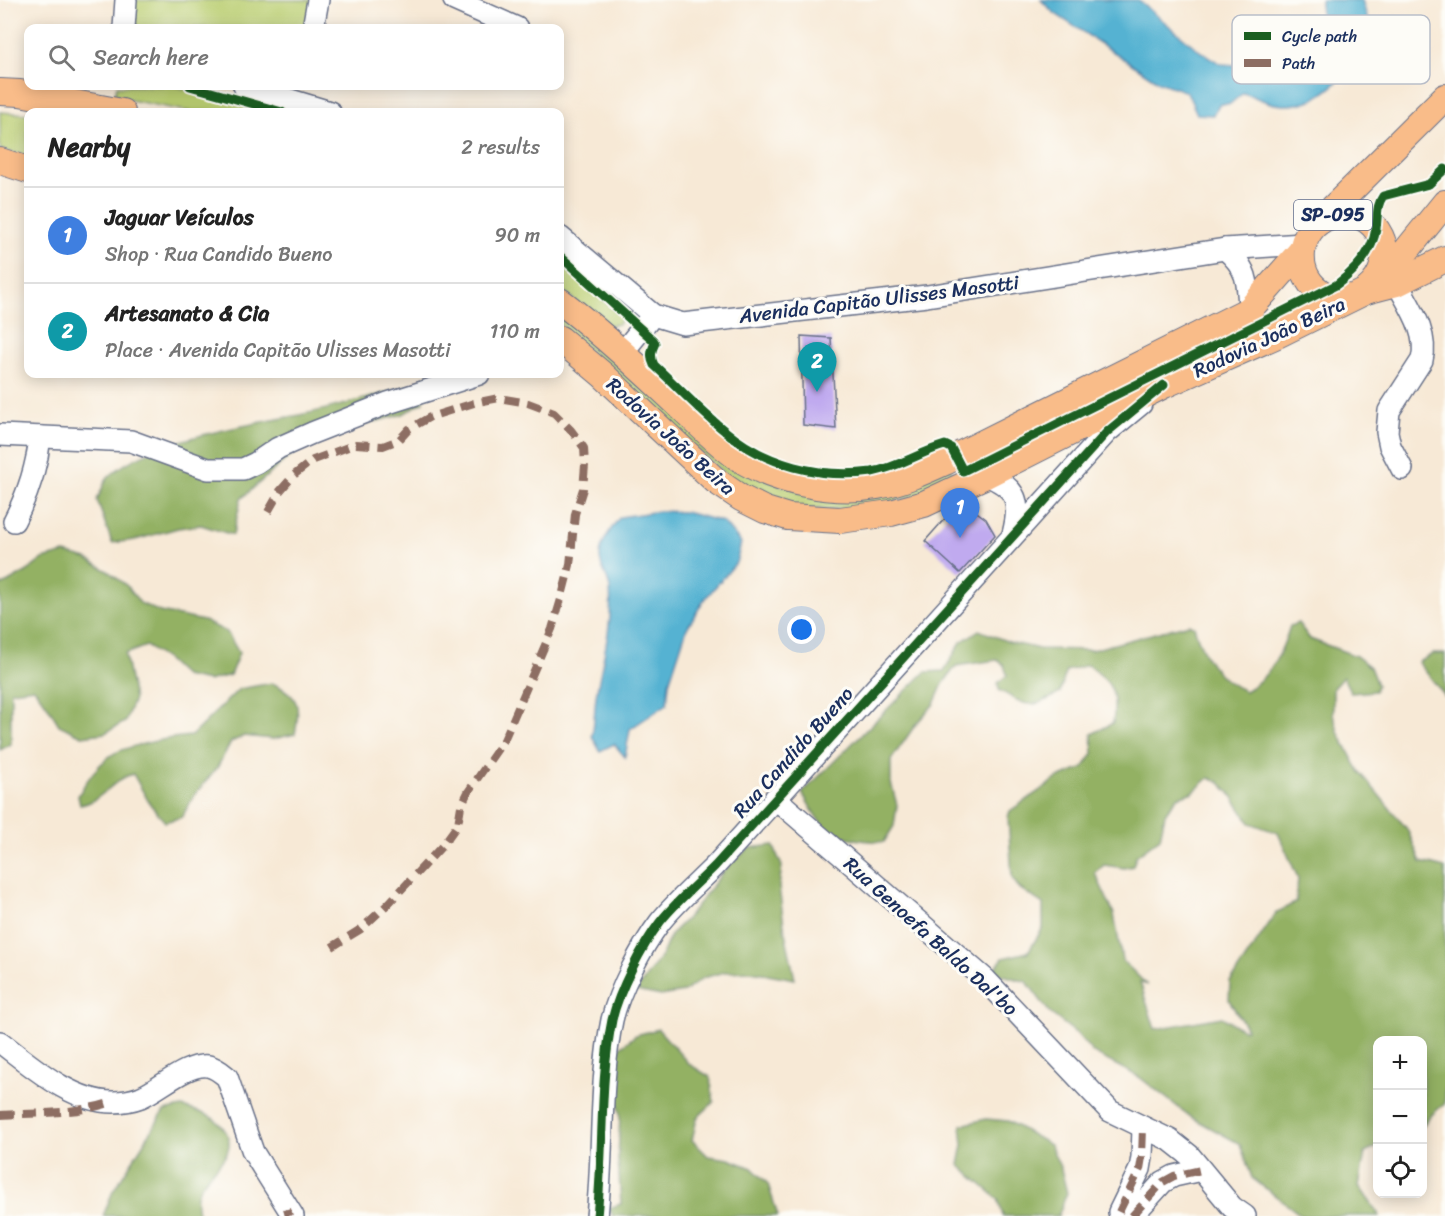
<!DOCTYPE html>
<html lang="en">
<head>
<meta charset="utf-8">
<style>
	:root { --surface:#fff; --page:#f6f6f6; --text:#222; --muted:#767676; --line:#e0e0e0; --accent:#d1495b }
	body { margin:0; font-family:Sriracha,sans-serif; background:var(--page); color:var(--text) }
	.controls { position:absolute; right:18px; bottom:18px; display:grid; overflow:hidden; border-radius:12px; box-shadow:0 3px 15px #0003 }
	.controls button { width:54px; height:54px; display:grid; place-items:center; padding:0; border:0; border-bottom:2px solid var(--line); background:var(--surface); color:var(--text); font:30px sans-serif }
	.you { position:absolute; left:802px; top:630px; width:21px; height:21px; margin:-15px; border:4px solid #fff; border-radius:50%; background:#1a73e8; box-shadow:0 0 0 9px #1a73e833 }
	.badge { display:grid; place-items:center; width:39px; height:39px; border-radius:50%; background:var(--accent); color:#fff; font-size:20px; font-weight:700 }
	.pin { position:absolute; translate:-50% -50px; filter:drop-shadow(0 2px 3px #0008) }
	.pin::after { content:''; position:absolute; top:32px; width:21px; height:18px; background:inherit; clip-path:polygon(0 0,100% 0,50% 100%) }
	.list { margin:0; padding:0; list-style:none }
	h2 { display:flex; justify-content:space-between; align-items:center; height:78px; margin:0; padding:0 24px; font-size:26px }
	h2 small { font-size:20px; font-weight:400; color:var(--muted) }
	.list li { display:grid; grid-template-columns:39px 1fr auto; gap:18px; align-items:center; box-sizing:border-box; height:96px; padding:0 24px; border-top:2px solid var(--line) }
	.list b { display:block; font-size:22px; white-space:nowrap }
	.list p { margin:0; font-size:20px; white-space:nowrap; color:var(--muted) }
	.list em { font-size:20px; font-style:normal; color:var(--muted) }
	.icon { flex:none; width:33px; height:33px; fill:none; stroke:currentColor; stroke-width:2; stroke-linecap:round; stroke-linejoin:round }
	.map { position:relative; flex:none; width:1445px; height:1216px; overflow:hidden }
	.search { position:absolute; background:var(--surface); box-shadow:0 3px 15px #0003; left:24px; top:24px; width:540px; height:66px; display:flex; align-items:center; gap:15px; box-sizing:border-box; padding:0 21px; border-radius:12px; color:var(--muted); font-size:22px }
	.panel { position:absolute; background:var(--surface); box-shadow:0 3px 15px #0003; left:24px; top:108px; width:540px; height:270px; border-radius:12px }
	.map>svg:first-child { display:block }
	.green { fill:#bace71; stroke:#6a7e68; stroke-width:1.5 }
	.forest { fill:#93b163; stroke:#577060; stroke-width:1.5; fill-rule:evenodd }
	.water { fill:#54b2d2; stroke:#387098; stroke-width:1.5 }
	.building { fill:#c0aaef }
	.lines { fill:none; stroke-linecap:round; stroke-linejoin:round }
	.minor-casing { stroke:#687088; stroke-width:24 }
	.major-casing { stroke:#687088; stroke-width:28 }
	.minor { stroke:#fff; stroke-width:21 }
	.major { stroke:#f9bc89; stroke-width:26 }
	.quiet { stroke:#8d6e63; stroke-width:8; stroke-dasharray:15 8; stroke-linecap:butt }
	.cycleway-casing { stroke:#fdfcf7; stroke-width:13 }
	.cycleway { stroke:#1b5e20; stroke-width:9 }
	.labels { text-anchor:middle; stroke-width:6; stroke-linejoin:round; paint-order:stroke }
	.shield { fill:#fdfcf7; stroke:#5f6c8c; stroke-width:1.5 }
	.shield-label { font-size:18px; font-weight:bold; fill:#1b2f5e }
	.street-label { font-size:20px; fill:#1b2f5e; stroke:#fdfcf7 }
	.key { fill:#fdfcf7; stroke:#b9bec9; stroke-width:1.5 }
	.key-label { font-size:16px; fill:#1b2f5e }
</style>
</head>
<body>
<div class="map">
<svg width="1445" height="1216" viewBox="0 0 1445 1216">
	<rect width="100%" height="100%" fill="#fdfcf7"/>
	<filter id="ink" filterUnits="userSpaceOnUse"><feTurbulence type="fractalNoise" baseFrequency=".0167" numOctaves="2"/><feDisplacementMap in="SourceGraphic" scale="12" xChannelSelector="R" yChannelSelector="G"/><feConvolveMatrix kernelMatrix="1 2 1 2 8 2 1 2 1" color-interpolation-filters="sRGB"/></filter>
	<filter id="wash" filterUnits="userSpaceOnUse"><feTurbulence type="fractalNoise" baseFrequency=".008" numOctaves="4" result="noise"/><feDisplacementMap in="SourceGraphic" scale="24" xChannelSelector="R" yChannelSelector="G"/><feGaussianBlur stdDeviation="1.35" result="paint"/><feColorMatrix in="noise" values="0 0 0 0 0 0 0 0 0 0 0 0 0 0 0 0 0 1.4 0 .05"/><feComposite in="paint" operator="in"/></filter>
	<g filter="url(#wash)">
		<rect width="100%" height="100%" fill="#f7e9d6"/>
		<g class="green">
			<polygon points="133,0 313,0 307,28 133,28"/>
			<polygon points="117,86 175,86 269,112 191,112 114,97"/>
			<polygon points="0,112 28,114 28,156 0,150"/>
			<polygon points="560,261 623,318 618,324 605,326 560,289"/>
			<polygon points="560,311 782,486 950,467 957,479 938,489 865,509 797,509 739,487 606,365 560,325"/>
		</g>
		<g class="forest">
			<path d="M 429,381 L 423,402 L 403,414 L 356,427 L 293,453 L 241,499 L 233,535 L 201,525 L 178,528 L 135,540 L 112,543 L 97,500 C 100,494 103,485 107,479 C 142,439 258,424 309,413 C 350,404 389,391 429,381 Z"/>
			<polygon points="65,553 87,559 108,571 127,586 140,603 160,612 204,621 227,632 239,653 230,675 208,681 184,676 167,660 146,646 125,654 134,699 125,722 105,733 82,736 59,725 47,705 34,688 11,691 11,744 0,750 0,583 3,585 26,572 43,559"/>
			<path d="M 1298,623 L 1310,639 L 1356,656 L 1370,667 L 1377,685 L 1375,691 L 1351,693 L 1343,677 L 1333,688 L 1333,714 L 1339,734 L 1359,771 L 1407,829 L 1421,862 L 1445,868 L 1445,1103 L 1427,1119 L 1423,1127 L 1422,1040 L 1378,1040 L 1377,1147 L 1365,1153 L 1359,1186 L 1380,1216 L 1302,1216 L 1252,1178 L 1240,1144 L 1191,1117 L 1139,1077 L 1093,1053 L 1077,1034 L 1050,1013 L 1027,982 L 992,972 L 1003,958 L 1028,952 L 1043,928 L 1043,904 L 1019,888 L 1012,878 L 1008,817 L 1010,811 L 1058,778 L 1083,768 L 1093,754 L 1092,734 L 1113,723 C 1117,692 1113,683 1088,665 L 1066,671 L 1060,693 C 1030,710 1028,707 999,690 L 998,683 L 1007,675 L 1004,665 L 997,660 L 956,666 L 943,684 L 934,704 L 916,724 L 891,760 L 891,783 L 897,805 L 894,826 L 884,842 C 863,841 834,839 820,822 C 813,813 808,802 802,793 L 925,672 L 944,671 L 961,642 L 979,630 L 1009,642 L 1039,649 L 1092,650 L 1189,624 L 1194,626 C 1202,655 1216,679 1245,691 C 1270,678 1282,652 1290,626 ZM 1209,778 L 1218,781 L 1230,793 L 1250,823 L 1278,833 L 1298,878 L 1296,902 L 1276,913 L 1230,982 L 1229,1000 L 1247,1029 L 1243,1030 L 1222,1017 L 1155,1029 L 1140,982 L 1147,985 L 1122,960 L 1114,914 L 1095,873 L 1104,865 L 1124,868 L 1133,866 L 1136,856 L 1160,838 L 1165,814 L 1172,804 L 1178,797 L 1193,792 Z"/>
			<polygon points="1433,654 1445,654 1445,696 1418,662"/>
			<path d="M 272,683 C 299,695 301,706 295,734 L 273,739 L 244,736 L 231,742 L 217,768 L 195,794 L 182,817 L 165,822 L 150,804 L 133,774 C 112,779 102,802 80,805 L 78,796 C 86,780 96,767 110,756 C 123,746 173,737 191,736 L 239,689 Z"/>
			<polygon points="773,845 782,866 779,887 785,932 795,979 751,971 725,972 703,978 684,992 661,996 636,991 662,955 671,934 687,918 731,862 750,848"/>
			<polygon points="658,1029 689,1064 710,1077 714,1102 697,1118 692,1140 708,1156 729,1159 752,1168 768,1184 778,1216 613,1216 609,1208 621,1204 618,1160 620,1113 614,1091 619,1048 636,1035"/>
			<path d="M 182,1107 C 200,1112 216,1115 226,1132 C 241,1158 200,1173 197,1197 C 196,1203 198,1210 198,1216 L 103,1216 L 113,1191 L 164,1111 Z"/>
			<polygon points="986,1119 1008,1121 1050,1145 1061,1169 1067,1193 1058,1216 1003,1216 998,1199 959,1165 963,1145 961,1125"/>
		</g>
		<g class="water">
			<path d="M 1041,0 L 1138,0 L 1201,52 L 1221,64 L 1282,68 L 1303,58 L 1320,31 L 1321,0 L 1362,0 L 1372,34 C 1352,69 1322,112 1275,104 C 1264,102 1254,96 1243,93 L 1230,104 L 1220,104 L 1213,115 L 1197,114 L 1187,92 L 1159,82 L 1054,13 Z"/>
			<path d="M 660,511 L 685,512 L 723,522 L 741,543 L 736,563 L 704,600 L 687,628 L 669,683 L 667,704 L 630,729 L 625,757 L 614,744 L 600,751 L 592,736 C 595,721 594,706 597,690 C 603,658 613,623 610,589 C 609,579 601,569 600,558 C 599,544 612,527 620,517 Z"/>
		</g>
		<g id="blocks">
			<g class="building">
				<polygon points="801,336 831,338 836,429 803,425"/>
				<polygon points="956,506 970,507 986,519 995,535 960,573 925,541"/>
			</g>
		</g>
	</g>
	<g filter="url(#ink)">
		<use href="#blocks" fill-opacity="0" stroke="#687088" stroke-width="1.5"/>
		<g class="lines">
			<defs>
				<g id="minor">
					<polyline points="454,0 517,28"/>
					<polyline points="124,28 126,0"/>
					<polyline points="313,28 318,0"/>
					<polyline points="244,86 330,112"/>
					<polyline points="560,237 653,315 683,324 927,296 1225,249 1303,244"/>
					<path d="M 1225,249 C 1248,268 1248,283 1249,310"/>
					<path d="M 1397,283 C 1409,306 1429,333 1422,360 L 1389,411 L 1387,432 L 1390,446 L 1402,469"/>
					<polyline points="623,352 653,315"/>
					<polyline points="0,435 131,441 208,469 243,469 256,463 278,448 312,433 388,403 479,374"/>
					<path d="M 986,475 C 1018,488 1021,502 1013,534"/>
					<path d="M 14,521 C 28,494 37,467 40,437"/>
					<polyline points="775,798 985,979 1110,1111 1170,1140 1189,1155 1232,1207 1245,1216"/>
					<path d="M 0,1042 C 32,1066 71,1102 113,1102 C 122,1102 133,1100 141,1097 C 160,1089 187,1063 208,1066 C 215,1067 222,1073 227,1077 L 253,1152 L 293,1216"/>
					<polyline points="1119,1212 1140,1169 1142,1157 1143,1128"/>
					<path d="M 597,1216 C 604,1151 599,1084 612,1020 C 619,990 642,946 660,922 C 676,902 697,884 715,866 L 1107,432 L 1141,404"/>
					<polyline points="1132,1216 1163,1182 1174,1176 1201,1170"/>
				</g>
				<g id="major">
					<polyline points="0,92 20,93 122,112"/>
					<polyline points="0,161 28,170"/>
					<polyline points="1320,221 1445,97"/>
					<polyline points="1383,270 1402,256 1445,203"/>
					<polyline points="1366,291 1397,283 1445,259"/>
					<path d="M 560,301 C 597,329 632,361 666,393 C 689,414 712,439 737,457 C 774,482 833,494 877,486 C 901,482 923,472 945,462 L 1249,310 L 1301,251"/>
					<path d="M 560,339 L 603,375 L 716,481 L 741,498 L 765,510 L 788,517 L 840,520 L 891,513 L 924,504 L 986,475 L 1164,385 L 1277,335 L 1366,291 C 1405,260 1377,201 1331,216 C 1295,227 1291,279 1326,295 C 1335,298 1344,298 1353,297"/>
				</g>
			</defs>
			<use href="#minor" class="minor-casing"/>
			<use href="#major" class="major-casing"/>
			<use href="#minor" class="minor"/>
			<use href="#major" class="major"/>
			<g class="quiet">
				<polyline points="268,512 280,491 294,475 313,460 356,444 383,446 399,440 409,429 430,417 474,403 499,398 528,403 554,413 571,430 584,448 585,465 583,489 575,514 570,565 562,596 552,629 504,740 468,792 461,806 458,824 443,845 388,904 361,929 332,947"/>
				<path d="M 0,1115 C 37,1113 77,1114 112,1102"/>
				<polyline points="287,1209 289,1216"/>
				<polyline points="1119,1212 1140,1169 1142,1157 1143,1128"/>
				<polyline points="1132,1216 1163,1182 1174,1176 1201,1170"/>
			</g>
			<defs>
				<g id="cycleway">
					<polyline points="190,86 282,112"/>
					<path d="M 560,256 L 653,340 L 655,343 C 651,351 650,357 654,365 C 678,387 700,411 725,431 C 765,465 820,479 872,472 C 900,467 920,452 945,445 L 951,448 L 963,471 L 1336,285 C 1355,271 1373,252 1376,228 C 1378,216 1376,206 1383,196 L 1429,184 L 1445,169"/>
					<path d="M 597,1216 C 604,1151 599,1084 612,1020 C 619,990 642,946 660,922 C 676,902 697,884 715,866 L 1107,432 L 1164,385"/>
				</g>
			</defs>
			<use href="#cycleway" class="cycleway-casing"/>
			<use href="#cycleway" class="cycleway"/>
		</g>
	</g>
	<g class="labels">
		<rect class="shield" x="1294" y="200" width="78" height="30" rx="4.5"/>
		<g class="shield-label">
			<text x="1333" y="221">SP-095</text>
		</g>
		<g class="street-label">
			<text transform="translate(879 299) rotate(-7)" y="7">Avenida Capitão Ulisses Masotti</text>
			<text transform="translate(1269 337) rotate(-25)" y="7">Rodovia João Beira</text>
			<text transform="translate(671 436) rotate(42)" y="7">Rodovia João Beira</text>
			<text transform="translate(793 752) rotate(-48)" y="7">Rua Candido Bueno</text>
			<text transform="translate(931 936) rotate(42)" y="7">Rua Genoefa Baldo Dal'bo</text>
		</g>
	</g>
	<rect x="1232" y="15" width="198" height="69" rx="9" class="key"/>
	<rect x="1244" y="32" width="27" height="8" fill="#1b5e20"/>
	<rect x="1244" y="59" width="27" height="8" fill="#8d6e63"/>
	<g class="key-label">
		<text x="1282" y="42">Cycle path</text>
		<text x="1282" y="69">Path</text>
	</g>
</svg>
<div class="controls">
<button>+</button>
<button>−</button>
<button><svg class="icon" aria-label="locate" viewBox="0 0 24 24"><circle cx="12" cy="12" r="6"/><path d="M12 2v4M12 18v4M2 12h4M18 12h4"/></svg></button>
</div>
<div class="you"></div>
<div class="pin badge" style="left:960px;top:538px;background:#3f7fe0">1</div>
<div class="pin badge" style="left:817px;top:392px;background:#0f9aa8">2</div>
<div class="search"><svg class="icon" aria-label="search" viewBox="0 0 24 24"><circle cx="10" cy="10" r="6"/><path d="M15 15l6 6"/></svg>Search here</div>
<section class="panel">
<h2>Nearby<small>2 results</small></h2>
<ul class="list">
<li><span class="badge" style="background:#3f7fe0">1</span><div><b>Jaguar Veículos</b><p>Shop · Rua Candido Bueno</p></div><em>90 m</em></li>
<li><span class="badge" style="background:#0f9aa8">2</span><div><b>Artesanato &amp; Cia</b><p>Place · Avenida Capitão Ulisses Masotti</p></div><em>110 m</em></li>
</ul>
</section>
</div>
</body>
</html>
